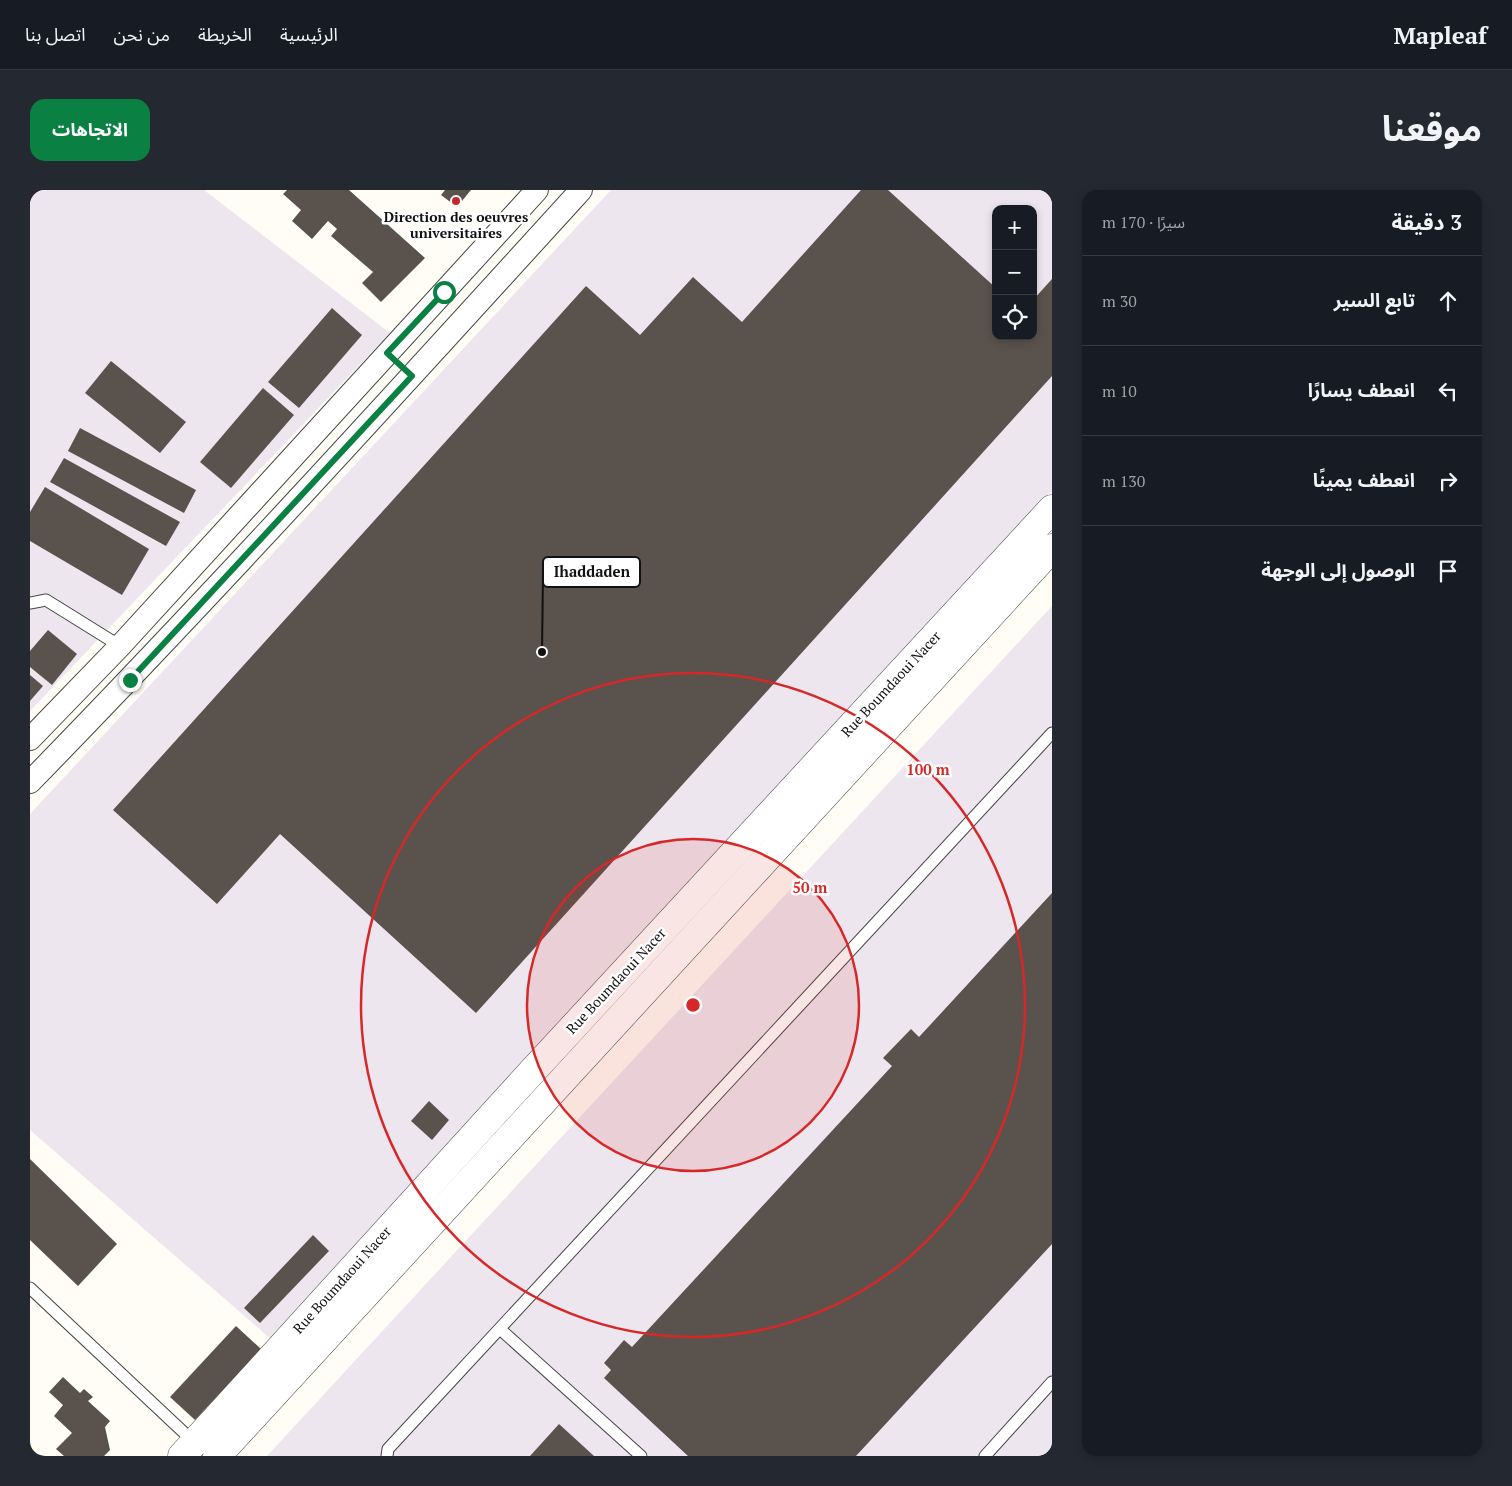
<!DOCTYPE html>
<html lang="ar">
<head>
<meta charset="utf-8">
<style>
	:root { --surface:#171b24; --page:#242831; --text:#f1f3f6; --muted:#9ea1a6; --line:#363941; --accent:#0b8043 }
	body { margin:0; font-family:"PT Serif","Noto Sans Arabic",serif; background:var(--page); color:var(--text); direction:rtl }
	.controls { position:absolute; right:15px; top:15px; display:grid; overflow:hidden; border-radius:10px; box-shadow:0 2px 8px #0003 }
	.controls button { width:45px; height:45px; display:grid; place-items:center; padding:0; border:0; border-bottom:1px solid var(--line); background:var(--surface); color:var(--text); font:25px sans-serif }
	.stop { position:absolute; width:15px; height:15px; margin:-11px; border:4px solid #0b8043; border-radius:50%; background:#fff }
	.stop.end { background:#0b8043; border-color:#fff; box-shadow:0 1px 5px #0008 }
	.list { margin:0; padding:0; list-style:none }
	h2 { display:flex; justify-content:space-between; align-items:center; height:65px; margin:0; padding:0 20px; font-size:21px }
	h2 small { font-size:16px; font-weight:400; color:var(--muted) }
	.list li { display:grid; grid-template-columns:32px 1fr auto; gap:15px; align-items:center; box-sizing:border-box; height:90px; padding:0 20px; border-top:1px solid var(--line) }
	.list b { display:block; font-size:19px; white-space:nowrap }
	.list em { font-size:16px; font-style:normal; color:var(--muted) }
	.icon { flex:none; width:28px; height:28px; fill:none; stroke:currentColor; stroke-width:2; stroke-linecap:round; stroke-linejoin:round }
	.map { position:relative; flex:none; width:1022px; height:1266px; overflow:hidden; direction:ltr; border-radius:15px }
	header { display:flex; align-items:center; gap:30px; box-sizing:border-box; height:70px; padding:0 25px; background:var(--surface); border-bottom:1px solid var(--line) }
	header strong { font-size:24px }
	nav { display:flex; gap:28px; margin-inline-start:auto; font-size:18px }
	.intro { display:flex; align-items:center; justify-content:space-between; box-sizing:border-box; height:120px; padding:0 30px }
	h1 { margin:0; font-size:35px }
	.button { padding:12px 22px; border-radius:15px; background:var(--accent); color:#fff; font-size:18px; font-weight:700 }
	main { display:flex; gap:30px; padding:0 30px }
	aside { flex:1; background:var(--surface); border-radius:15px; box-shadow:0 2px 8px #0003 }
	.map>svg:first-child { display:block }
	.industrial { fill:#eee6ef; fill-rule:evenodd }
	.building { fill:#5a524d }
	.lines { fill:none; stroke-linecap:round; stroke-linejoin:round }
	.service-casing { stroke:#444; stroke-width:13 }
	.minor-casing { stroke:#444; stroke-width:24 }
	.tertiary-casing { stroke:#444; stroke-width:29 }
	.service { stroke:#fff; stroke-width:11 }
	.minor { stroke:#fff; stroke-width:22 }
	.tertiary { stroke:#fff; stroke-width:28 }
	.route { stroke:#0b8043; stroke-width:6 }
	.ring { fill:none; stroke:#d62828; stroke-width:2.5 }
	.poi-dot { fill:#c4262e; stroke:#fff; stroke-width:2 }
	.labels { text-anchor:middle; stroke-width:5; stroke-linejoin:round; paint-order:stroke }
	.poi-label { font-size:14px; font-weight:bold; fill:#111; stroke:#fff }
	.street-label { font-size:14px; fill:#111; stroke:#fff }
	.centre { fill:#d62828; stroke:#fff; stroke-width:2.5 }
	.ring-label { font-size:15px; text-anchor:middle; font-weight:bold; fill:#d62828; stroke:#fff; stroke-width:5; stroke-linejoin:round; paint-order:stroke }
	.leader { fill:none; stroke:#111; stroke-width:2 }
	.callout-dot { fill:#111; stroke:#fff; stroke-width:2 }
	.callout { fill:#fff; stroke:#111; stroke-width:2 }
	.callout-label { font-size:15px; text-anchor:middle; font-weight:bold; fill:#111 }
</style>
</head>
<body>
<header>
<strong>Mapleaf</strong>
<nav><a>الرئيسية</a><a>الخريطة</a><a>من نحن</a><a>اتصل بنا</a></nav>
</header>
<div class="intro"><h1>موقعنا</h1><a class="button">الاتجاهات</a></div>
<main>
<aside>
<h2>3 دقيقة<small>سيرًا · 170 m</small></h2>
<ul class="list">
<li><svg class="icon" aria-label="ahead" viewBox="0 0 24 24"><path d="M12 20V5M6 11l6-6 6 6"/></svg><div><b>تابع السير</b></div><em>30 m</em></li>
<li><svg class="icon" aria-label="left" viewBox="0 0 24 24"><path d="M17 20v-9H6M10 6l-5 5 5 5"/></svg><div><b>انعطف يسارًا</b></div><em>10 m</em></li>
<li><svg class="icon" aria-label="right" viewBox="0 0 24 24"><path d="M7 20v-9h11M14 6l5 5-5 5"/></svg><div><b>انعطف يمينًا</b></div><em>130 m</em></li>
<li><svg class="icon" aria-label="arrive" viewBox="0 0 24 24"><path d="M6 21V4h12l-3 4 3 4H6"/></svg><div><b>الوصول إلى الوجهة</b></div></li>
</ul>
</aside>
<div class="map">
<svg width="1022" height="1266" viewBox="0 0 1022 1266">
	<rect width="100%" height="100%" fill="#fffdf5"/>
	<g class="industrial">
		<polygon points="0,0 174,0 360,143 0,521"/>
		<path d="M 581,0 L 1022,0 L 1022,301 L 241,1149 L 0,940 L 0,624 ZM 966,19 L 1003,19 L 1003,146 L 966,146 Z"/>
		<polygon points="1022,416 1022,1266 237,1266"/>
	</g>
	<g class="building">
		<polygon points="257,0 319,0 395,68 351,112 332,93 343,82 301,46 307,39 298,31 282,49 262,31 271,20 253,4"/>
		<polygon points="415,0 441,0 427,17 411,5"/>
		<polygon points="831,0 858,0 966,98 966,146 1003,146 1003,110 1022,89 1022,186 446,823 250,644 187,714 83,620 556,96 610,145 663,87 712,132"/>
		<polygon points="302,118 332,145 269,218 238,192"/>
		<polygon points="81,171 156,232 130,263 55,203"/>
		<polygon points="233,198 264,225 201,298 170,272"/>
		<polygon points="50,238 166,300 154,323 38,261"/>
		<polygon points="34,268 150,332 136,356 20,292"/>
		<polygon points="15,297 119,359 92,405 0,351 0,322"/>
		<polygon points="18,440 47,464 22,495 0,477 0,461"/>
		<polygon points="0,485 13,496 0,511"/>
		<polygon points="1022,703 1022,1054 826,1266 658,1266 574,1188 581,1180 574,1173 594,1150 602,1157 862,876 853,868 881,839 889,847"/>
		<polygon points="399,911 419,930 402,950 381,931"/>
		<polygon points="0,969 87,1054 48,1096 0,1050"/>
		<polygon points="283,1045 299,1061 230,1133 214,1118"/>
		<polygon points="206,1136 231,1159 165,1230 140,1207"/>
		<polygon points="33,1187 50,1203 54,1199 63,1207 58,1211 80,1231 75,1237 80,1260 74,1266 34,1266 26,1259 42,1243 24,1226 33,1215 19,1202"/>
		<polygon points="529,1234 564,1266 500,1266"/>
	</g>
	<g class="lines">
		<defs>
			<g id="service">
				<polyline points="0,413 16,410 90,456"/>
				<polyline points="0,1098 165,1253"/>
				<polyline points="470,1139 611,1266"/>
				<polyline points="357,1266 358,1259 1022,543"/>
				<polyline points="955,1266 1022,1192"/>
			</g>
			<g id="minor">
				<polyline points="0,549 90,456 507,0"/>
				<path d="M 0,592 C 188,399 369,200 551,0"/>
			</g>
			<g id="tertiary">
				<polyline points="152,1266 498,886 1022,319"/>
				<polyline points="187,1266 1022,358"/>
			</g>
		</defs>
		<use href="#service" class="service-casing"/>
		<use href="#minor" class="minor-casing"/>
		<use href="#tertiary" class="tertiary-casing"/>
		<use href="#service" class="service"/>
		<use href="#minor" class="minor"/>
		<use href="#tertiary" class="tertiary"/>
	</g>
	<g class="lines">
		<polyline class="route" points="100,490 382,186 357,163 414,102"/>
	</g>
	<circle cx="663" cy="815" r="166" fill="#d62828" fill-opacity=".12"/>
	<g class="ring">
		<circle cx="663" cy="815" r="166"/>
		<circle cx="663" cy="815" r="332"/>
	</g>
	<circle class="poi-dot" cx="426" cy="11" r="5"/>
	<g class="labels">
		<g class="poi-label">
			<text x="426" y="32">Direction des oeuvres<tspan x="426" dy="16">universitaires</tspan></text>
		</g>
		<g class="street-label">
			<text transform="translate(861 494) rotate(-47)" y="5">Rue Boumdaoui Nacer</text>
			<text transform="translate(586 791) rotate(-47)" y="5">Rue Boumdaoui Nacer</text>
			<text transform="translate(312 1090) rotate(-48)" y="5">Rue Boumdaoui Nacer</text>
		</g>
	</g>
	<circle cx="663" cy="815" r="8" class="centre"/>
	<g class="ring-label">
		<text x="898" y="585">100 m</text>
		<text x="780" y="703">50 m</text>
	</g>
	<path class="leader" d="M512 462L513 382"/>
	<circle class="callout-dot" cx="512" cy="462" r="5"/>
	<rect class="callout" x="513" y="367" width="97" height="30" rx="5"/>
	<g class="callout-label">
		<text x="562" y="387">Ihaddaden</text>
	</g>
</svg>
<div class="controls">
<button>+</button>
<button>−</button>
<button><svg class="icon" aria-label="locate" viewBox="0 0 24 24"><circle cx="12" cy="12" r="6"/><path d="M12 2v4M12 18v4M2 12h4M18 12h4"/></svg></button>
</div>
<div class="stop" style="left:414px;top:102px"></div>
<div class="stop end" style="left:100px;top:490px"></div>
</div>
</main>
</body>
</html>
